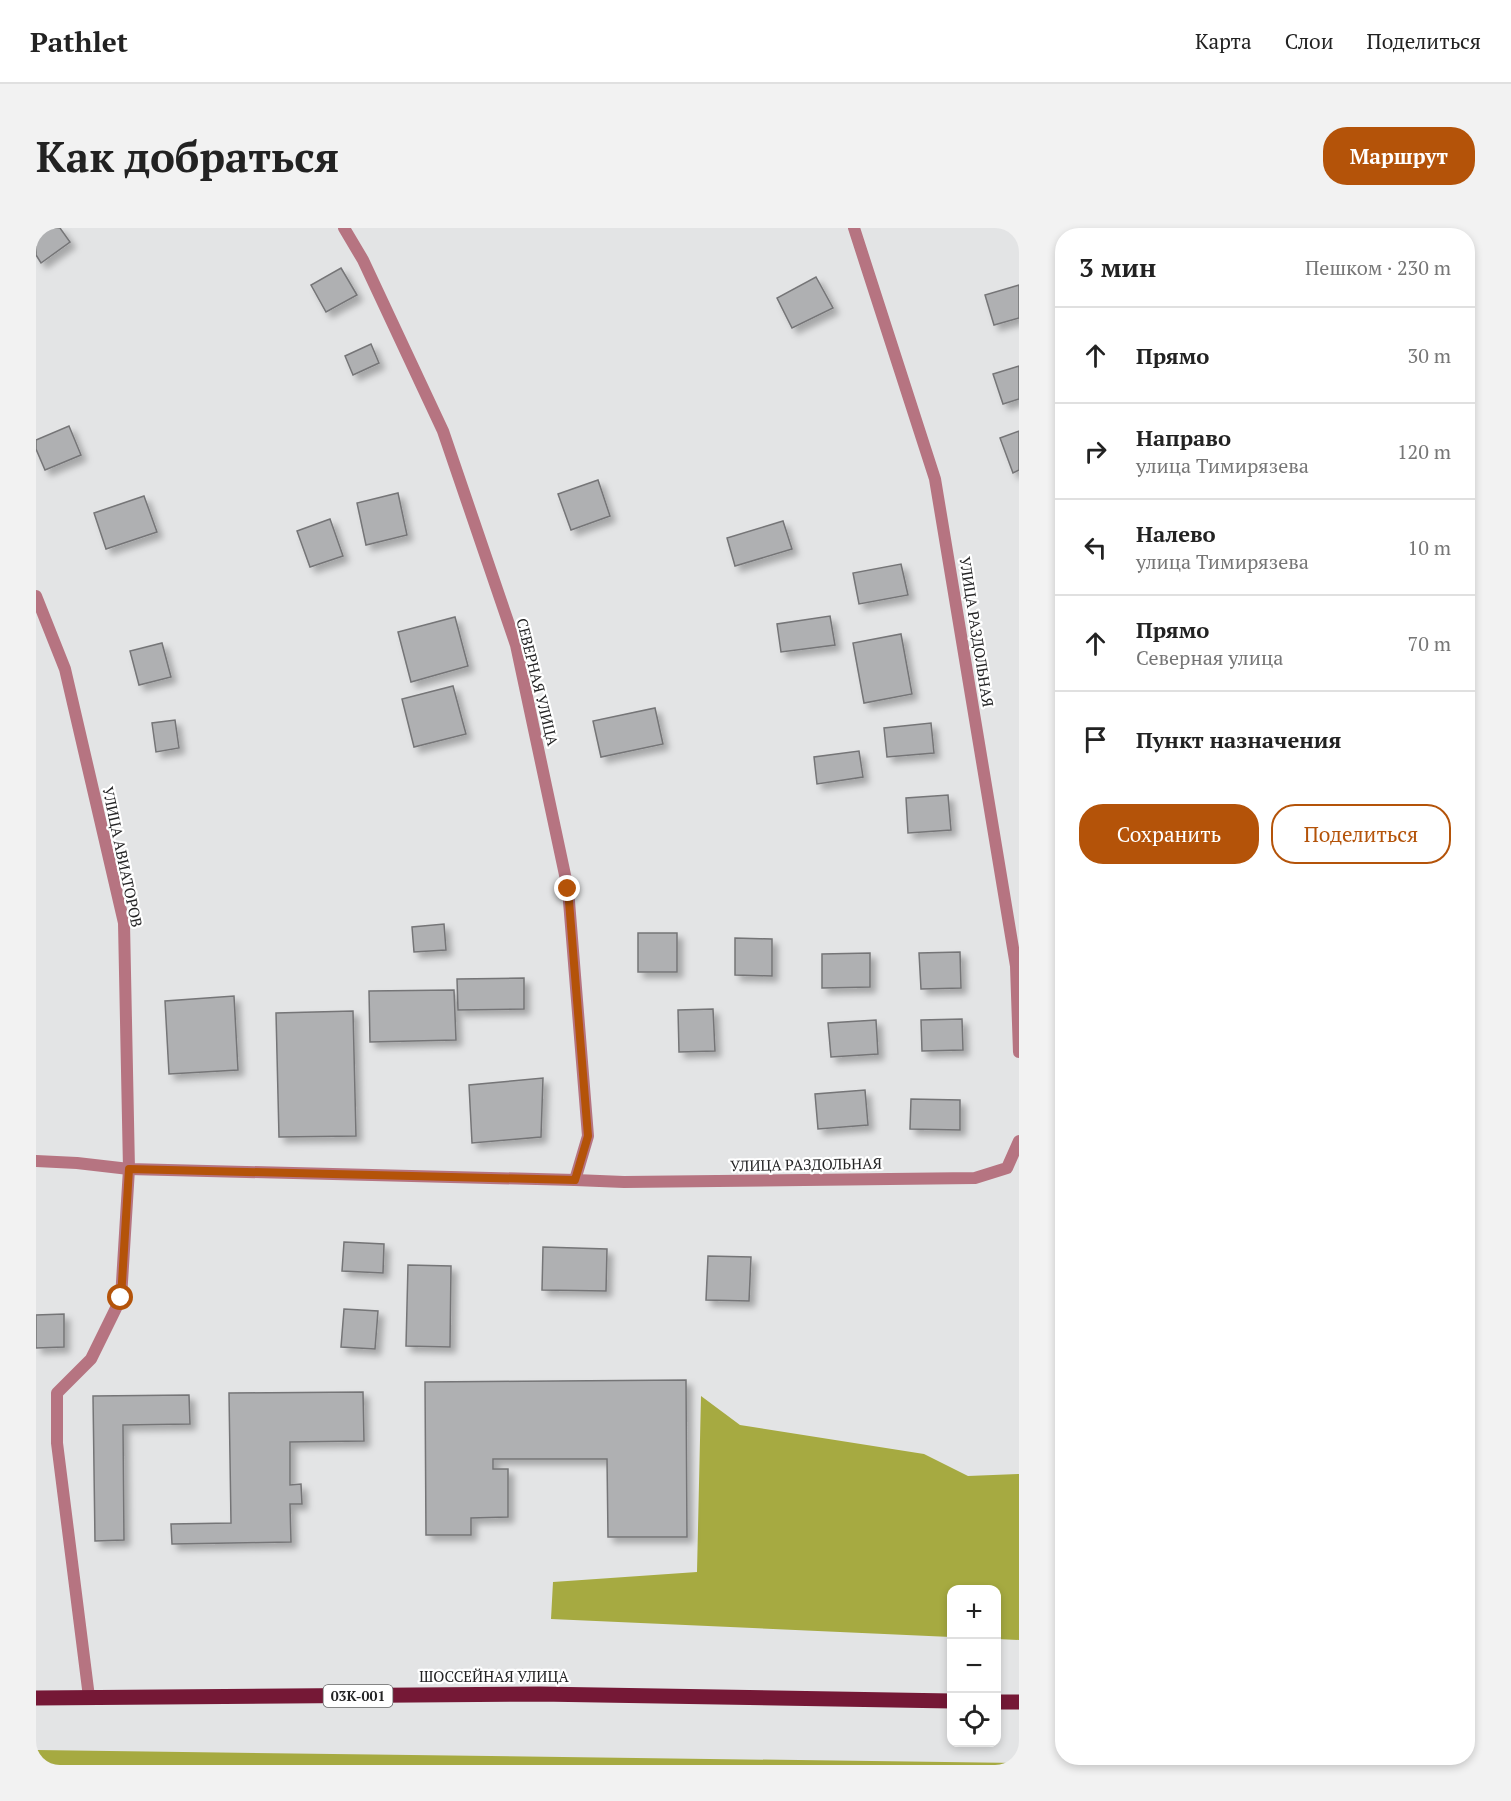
<!DOCTYPE html>
<html lang="ru">
<head>
<meta charset="utf-8">
<style>
	:root { --surface:#fff; --page:#f2f2f2; --text:#222; --muted:#767676; --line:#e0e0e0; --accent:#b45309 }
	body { margin:0; font-family:"PT Serif",serif; background:var(--page); color:var(--text) }
	.controls { position:absolute; right:18px; bottom:18px; display:grid; overflow:hidden; border-radius:12px; box-shadow:0 3px 9px #0003 }
	.controls button { width:54px; height:54px; display:grid; place-items:center; padding:0; border:0; border-bottom:2px solid var(--line); background:var(--surface); color:var(--text); font:30px sans-serif }
	.stop { position:absolute; width:18px; height:18px; margin:-14px; border:4px solid #b45309; border-radius:50%; background:#fff }
	.stop.end { background:#b45309; border-color:#fff; box-shadow:0 2px 6px #0008 }
	.list { margin:0; padding:0; list-style:none }
	h2 { display:flex; justify-content:space-between; align-items:center; height:78px; margin:0; padding:0 24px; font-size:26px }
	h2 small { font-size:20px; font-weight:400; color:var(--muted) }
	.list li { display:grid; grid-template-columns:39px 1fr auto; gap:18px; align-items:center; box-sizing:border-box; height:96px; padding:0 24px; border-top:2px solid var(--line) }
	.list b { display:block; font-size:22px; white-space:nowrap }
	.list p { margin:0; font-size:20px; white-space:nowrap; color:var(--muted) }
	.list em { font-size:20px; font-style:normal; color:var(--muted) }
	.actions { display:flex; gap:12px; padding:18px 24px }
	.actions a { flex:1; padding:14px 0; border:2px solid var(--accent); border-radius:24px; text-align:center; font-size:21px; color:var(--accent) }
	.actions .main { background:var(--accent); color:#fff }
	.icon { flex:none; width:33px; height:33px; fill:none; stroke:currentColor; stroke-width:2; stroke-linecap:round; stroke-linejoin:round }
	.map { position:relative; flex:none; width:983px; height:1537px; overflow:hidden; border-radius:24px }
	header { display:flex; align-items:center; gap:36px; box-sizing:border-box; height:84px; padding:0 30px; background:var(--surface); border-bottom:2px solid var(--line) }
	header strong { font-size:28px }
	nav { display:flex; gap:33px; margin-inline-start:auto; font-size:21px }
	.intro { display:flex; align-items:center; justify-content:space-between; box-sizing:border-box; height:144px; padding:0 36px }
	h1 { margin:0; font-size:42px }
	.button { padding:15px 27px; border-radius:24px; background:var(--accent); color:#fff; font-size:21px; font-weight:700 }
	main { display:flex; gap:36px; padding:0 36px }
	aside { flex:1; background:var(--surface); border-radius:24px; box-shadow:0 3px 9px #0003 }
	.map>svg:first-child { display:block }
	.forest { fill:#a6aa41 }
	.building { fill:#afb0b2; stroke:#757577; stroke-width:1.5; filter:url(#shadow) }
	.lines { fill:none; stroke-linecap:round; stroke-linejoin:round }
	.lane { stroke:#b67481; stroke-width:12 }
	.street { stroke:#b67481; stroke-width:12 }
	.primary { stroke:#751836; stroke-width:15 }
	.route { stroke:#b45309; stroke-width:8 }
	.labels { text-anchor:middle; stroke-width:4.5; stroke-linejoin:round; paint-order:stroke }
	.shield { fill:#fff; stroke:#656566; stroke-width:1.5 }
	.shield-label { font-size:14px; font-weight:bold; fill:#232324 }
	.street-label { font-size:15px; fill:#232324; stroke:#fff }
</style>
</head>
<body>
<header>
<strong>Pathlet</strong>
<nav><a>Карта</a><a>Слои</a><a>Поделиться</a></nav>
</header>
<div class="intro"><h1>Как добраться</h1><a class="button">Маршрут</a></div>
<main>
<div class="map">
<svg width="983" height="1537" viewBox="0 0 983 1537">
	<defs>
		<filter id="shadow"><feDropShadow dx="5.5" dy="5.5" stdDeviation="3" flood-color="#0004"/></filter>
	</defs>
	<rect width="100%" height="100%" fill="#e3e4e5"/>
	<g class="forest">
		<polygon points="665,1168 704,1197 888,1226 932,1248 983,1246 983,1412 961,1411 960,1362 916,1362 915,1409 515,1391 517,1354 661,1344"/>
		<polygon points="0,1522 983,1535 983,1537 0,1537"/>
	</g>
	<g class="building">
		<polygon points="0,0 24,0 34,14 5,35 0,27"/>
		<polygon points="305,40 321,67 290,84 275,57"/>
		<polygon points="780,49 797,80 756,100 741,70"/>
		<polygon points="983,57 983,90 958,97 949,67"/>
		<polygon points="335,116 343,135 317,147 309,128"/>
		<polygon points="983,138 983,171 967,176 957,146"/>
		<polygon points="33,198 45,227 9,242 0,221 0,212"/>
		<polygon points="983,203 983,242 977,245 964,210"/>
		<polygon points="562,252 574,288 535,302 522,266"/>
		<polygon points="362,265 371,307 330,317 321,275"/>
		<polygon points="108,268 121,304 70,321 58,285"/>
		<polygon points="294,291 307,328 274,339 261,303"/>
		<polygon points="747,293 756,321 699,338 691,310"/>
		<polygon points="865,336 872,367 823,376 817,345"/>
		<polygon points="794,388 799,417 745,424 741,396"/>
		<polygon points="419,389 432,438 375,454 362,404"/>
		<polygon points="865,406 876,466 828,475 817,415"/>
		<polygon points="126,415 135,449 103,457 94,423"/>
		<polygon points="417,458 430,506 378,519 366,471"/>
		<polygon points="619,480 627,516 565,529 557,493"/>
		<polygon points="139,492 143,520 120,524 116,495"/>
		<polygon points="895,495 898,525 851,529 848,500"/>
		<polygon points="823,523 827,549 781,556 778,529"/>
		<polygon points="912,567 915,602 872,605 870,570"/>
		<polygon points="408,696 410,722 378,724 376,699"/>
		<rect x="602" y="705" width="39" height="39"/>
		<polygon points="699,710 736,711 736,748 699,747"/>
		<polygon points="924,724 925,760 885,761 883,725"/>
		<polygon points="834,725 834,759 786,760 786,726"/>
		<polygon points="488,750 488,781 422,782 421,751"/>
		<polygon points="418,762 420,812 334,814 333,763"/>
		<polygon points="198,768 202,842 133,846 129,773"/>
		<polygon points="677,781 679,823 643,824 642,782"/>
		<polygon points="317,783 320,908 243,909 240,785"/>
		<polygon points="926,791 927,822 886,823 885,792"/>
		<polygon points="840,792 842,826 795,829 792,795"/>
		<polygon points="507,850 505,909 436,915 433,857"/>
		<polygon points="829,862 832,897 782,901 779,866"/>
		<polygon points="875,871 924,872 924,902 874,901"/>
		<polygon points="308,1014 348,1016 347,1045 306,1043"/>
		<polygon points="507,1019 571,1021 570,1063 506,1062"/>
		<polygon points="672,1028 715,1029 713,1073 670,1072"/>
		<polygon points="372,1037 415,1038 414,1119 370,1118"/>
		<polygon points="308,1081 342,1083 339,1121 305,1119"/>
		<polygon points="28,1086 28,1119 0,1120 0,1087"/>
		<polygon points="650,1152 651,1309 572,1309 571,1231 457,1231 457,1241 472,1241 472,1289 435,1290 435,1307 390,1307 389,1154"/>
		<polygon points="327,1164 328,1213 254,1214 254,1257 265,1256 266,1276 254,1276 255,1314 136,1316 135,1296 195,1295 193,1165"/>
		<polygon points="153,1167 154,1196 87,1197 88,1312 59,1313 57,1168"/>
	</g>
	<g class="lines">
		<polyline class="lane" points="53,1469 21,1215 21,1165 55,1131 85,1070 93,941"/>
		<g class="street">
			<polyline points="818,0 899,251 980,738 983,824"/>
			<polyline points="0,368 29,441 88,695 93,941"/>
			<polyline points="0,933 41,935 93,941 539,952 552,908 532,661 480,417 407,203 327,32 308,0"/>
			<polyline points="539,952 588,954 939,950 971,940 983,913"/>
		</g>
		<g class="primary">
			<polyline points="0,1470 503,1466 916,1473"/>
			<polyline points="960,1474 983,1474"/>
		</g>
	</g>
	<g class="lines">
		<polyline class="route" points="85,1070 93,941 539,952 552,908 532,661"/>
	</g>
	<g class="labels">
		<rect class="shield" x="287.5" y="1457" width="69" height="22" rx="4.5"/>
		<g class="shield-label">
			<text x="322" y="1473">03К-001</text>
		</g>
		<g class="street-label">
			<text transform="translate(940 404) rotate(81)" y="5">УЛИЦА РАЗДОЛЬНАЯ</text>
			<text transform="translate(501 454) rotate(76)" y="5">СЕВЕРНАЯ УЛИЦА</text>
			<text transform="translate(86 629) rotate(78)" y="5">УЛИЦА АВИАТОРОВ</text>
			<text transform="translate(770 937) rotate(-1)" y="5">УЛИЦА РАЗДОЛЬНАЯ</text>
			<text x="458" y="1454">ШОССЕЙНАЯ УЛИЦА</text>
		</g>
	</g>
</svg>
<div class="controls">
<button>+</button>
<button>−</button>
<button><svg class="icon" aria-label="locate" viewBox="0 0 24 24"><circle cx="12" cy="12" r="6"/><path d="M12 2v4M12 18v4M2 12h4M18 12h4"/></svg></button>
</div>
<div class="stop" style="left:85px;top:1070px"></div>
<div class="stop end" style="left:532px;top:661px"></div>
</div>
<aside>
<h2>3 мин<small>Пешком · 230 m</small></h2>
<ul class="list">
<li><svg class="icon" aria-label="ahead" viewBox="0 0 24 24"><path d="M12 20V5M6 11l6-6 6 6"/></svg><div><b>Прямо</b></div><em>30 m</em></li>
<li><svg class="icon" aria-label="right" viewBox="0 0 24 24"><path d="M7 20v-9h11M14 6l5 5-5 5"/></svg><div><b>Направо</b><p>улица Тимирязева</p></div><em>120 m</em></li>
<li><svg class="icon" aria-label="left" viewBox="0 0 24 24"><path d="M17 20v-9H6M10 6l-5 5 5 5"/></svg><div><b>Налево</b><p>улица Тимирязева</p></div><em>10 m</em></li>
<li><svg class="icon" aria-label="ahead" viewBox="0 0 24 24"><path d="M12 20V5M6 11l6-6 6 6"/></svg><div><b>Прямо</b><p>Северная улица</p></div><em>70 m</em></li>
<li><svg class="icon" aria-label="arrive" viewBox="0 0 24 24"><path d="M6 21V4h12l-3 4 3 4H6"/></svg><div><b>Пункт назначения</b></div></li>
</ul>
<div class="actions"><a class="main">Сохранить</a><a>Поделиться</a></div>
</aside>
</main>
</body>
</html>
